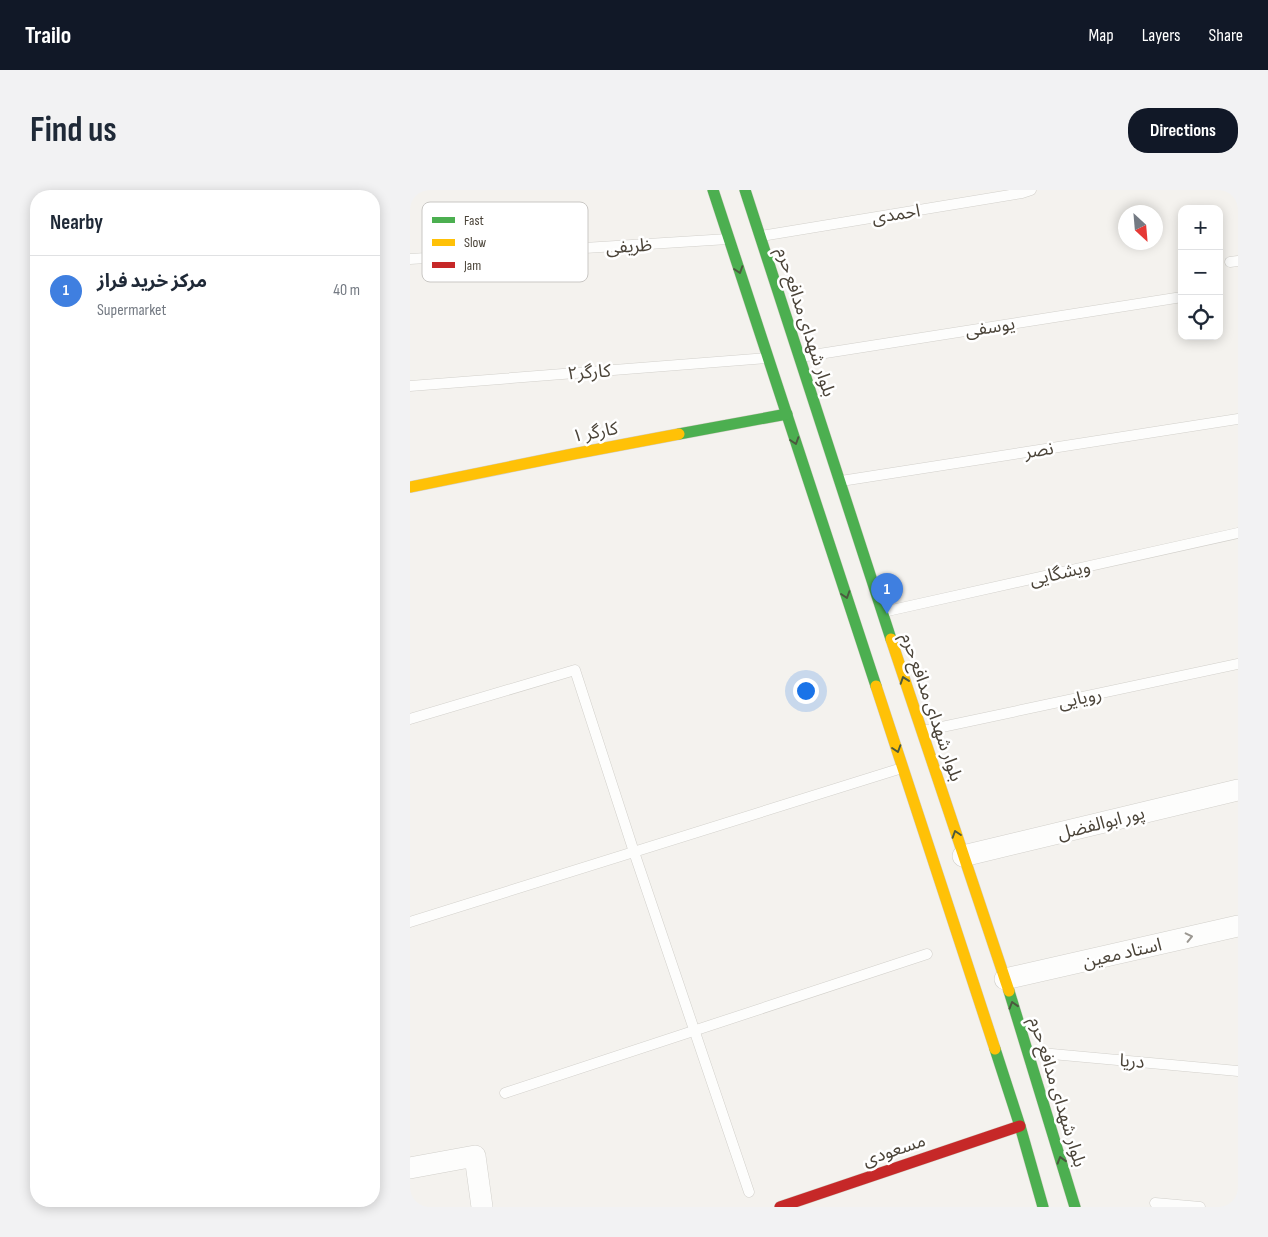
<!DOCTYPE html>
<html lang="en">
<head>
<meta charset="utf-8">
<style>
	:root { --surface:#fff; --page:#f2f2f3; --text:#1f2937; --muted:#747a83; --line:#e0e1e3; --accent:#111827 }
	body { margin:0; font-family:"Sofia Sans Condensed","Noto Sans Arabic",sans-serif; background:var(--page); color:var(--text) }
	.controls { position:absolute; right:15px; top:15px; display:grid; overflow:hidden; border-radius:10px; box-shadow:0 2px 12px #0003 }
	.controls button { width:45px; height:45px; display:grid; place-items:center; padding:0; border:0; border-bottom:1px solid var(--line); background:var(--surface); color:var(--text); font:25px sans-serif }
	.compass { position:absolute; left:708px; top:15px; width:45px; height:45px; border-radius:50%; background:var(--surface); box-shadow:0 2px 12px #0003; rotate:154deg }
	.you { position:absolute; left:395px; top:500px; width:18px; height:18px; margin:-12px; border:4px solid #fff; border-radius:50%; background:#1a73e8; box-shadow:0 0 0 8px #1a73e833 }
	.badge { display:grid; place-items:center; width:32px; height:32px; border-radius:50%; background:var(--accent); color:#fff; font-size:16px; font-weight:700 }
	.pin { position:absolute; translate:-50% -41px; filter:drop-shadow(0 1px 2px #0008) }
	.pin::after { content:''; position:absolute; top:26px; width:18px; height:15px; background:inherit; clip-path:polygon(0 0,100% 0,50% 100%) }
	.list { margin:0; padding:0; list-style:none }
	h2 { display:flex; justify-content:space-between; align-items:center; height:65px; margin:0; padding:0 20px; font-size:21px }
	h2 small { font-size:16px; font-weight:400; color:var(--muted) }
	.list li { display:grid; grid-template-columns:32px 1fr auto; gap:15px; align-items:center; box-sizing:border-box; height:70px; padding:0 20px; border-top:1px solid var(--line) }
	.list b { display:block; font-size:19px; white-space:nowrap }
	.list p { margin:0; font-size:16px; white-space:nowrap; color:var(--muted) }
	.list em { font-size:16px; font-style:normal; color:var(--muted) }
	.icon { flex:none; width:28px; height:28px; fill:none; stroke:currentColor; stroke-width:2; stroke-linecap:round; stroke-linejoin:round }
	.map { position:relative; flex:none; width:828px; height:1017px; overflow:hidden; border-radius:20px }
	header { display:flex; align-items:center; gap:30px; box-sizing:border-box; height:70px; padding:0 25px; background:var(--accent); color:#fff }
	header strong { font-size:24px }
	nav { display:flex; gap:28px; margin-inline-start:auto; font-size:18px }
	.intro { display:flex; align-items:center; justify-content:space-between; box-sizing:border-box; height:120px; padding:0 30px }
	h1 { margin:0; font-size:35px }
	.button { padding:12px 22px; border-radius:20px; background:var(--accent); color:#fff; font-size:18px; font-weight:700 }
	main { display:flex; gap:30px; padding:0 30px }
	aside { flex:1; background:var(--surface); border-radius:20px; box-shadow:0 2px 12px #0003 }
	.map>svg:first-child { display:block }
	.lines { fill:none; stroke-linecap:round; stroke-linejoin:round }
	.lane-casing { stroke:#d2d0cb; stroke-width:11 }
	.street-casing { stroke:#d2d0cb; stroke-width:22 }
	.fast-casing { stroke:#d3cfc5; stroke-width:12 }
	.slow-casing { stroke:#d3cfc5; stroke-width:12 }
	.jam-casing { stroke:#d3cfc5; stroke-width:12 }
	.lane { stroke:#fdfdfc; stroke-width:10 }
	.street { stroke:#fdfdfc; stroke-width:21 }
	.fast { stroke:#4caf50; stroke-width:11 }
	.slow { stroke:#ffc107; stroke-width:11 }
	.jam { stroke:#c62828; stroke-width:11 }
	.oneway { stroke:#4b593e }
	.oneway2 { stroke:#9b9791 }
	.labels { text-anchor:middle; stroke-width:5; stroke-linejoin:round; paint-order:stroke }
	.street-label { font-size:18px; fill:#4b4439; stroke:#fff }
	.key { fill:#fff; stroke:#c9c7c4; stroke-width:1 }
	.key-label { font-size:14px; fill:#4b4439 }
</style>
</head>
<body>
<header>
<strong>Trailo</strong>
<nav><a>Map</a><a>Layers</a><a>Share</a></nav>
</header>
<div class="intro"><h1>Find us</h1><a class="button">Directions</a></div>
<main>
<aside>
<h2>Nearby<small></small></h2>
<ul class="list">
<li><span class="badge" style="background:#3f7fe0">1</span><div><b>مرکز خرید فراز</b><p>Supermarket</p></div><em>40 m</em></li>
</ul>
</aside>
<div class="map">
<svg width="828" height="1017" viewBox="0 0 828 1017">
	<rect width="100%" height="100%" fill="#f4f2ee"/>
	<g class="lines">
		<defs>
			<g id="lane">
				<polyline points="351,46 612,3 621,0"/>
				<polyline points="0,69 318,49"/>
				<polyline points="820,72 828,71"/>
				<polyline points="390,167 772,107"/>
				<polyline points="0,196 357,168"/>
				<polyline points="431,291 828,229"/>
				<polyline points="473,422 828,343"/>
				<polyline points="0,529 165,480 224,662 339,1002"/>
				<polyline points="513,541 828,474"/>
				<polyline points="0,732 492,578"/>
				<polyline points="620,862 828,881"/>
				<polyline points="95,903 517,764"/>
				<polyline points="745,1013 790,1017"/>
			</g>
			<g id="street">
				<polyline points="553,666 828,600"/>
				<polyline points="595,789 828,736"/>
				<polyline points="0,978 65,966 72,1017"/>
			</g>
			<g id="fast">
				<polyline points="303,0 466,496"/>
				<polyline points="335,0 481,449"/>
				<polyline points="269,244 377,224"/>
				<polyline points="599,801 665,1017"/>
				<polyline points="585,859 610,936 633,1017"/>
			</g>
			<g id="slow">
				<polyline points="0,297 163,264 269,244"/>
				<polyline points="481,449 599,801"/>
				<polyline points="466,496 585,859"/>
			</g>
			<polyline id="jam" points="370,1017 610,936"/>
		</defs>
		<use href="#lane" class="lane-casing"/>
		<use href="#street" class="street-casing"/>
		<use href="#fast" class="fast-casing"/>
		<use href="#slow" class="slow-casing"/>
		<use href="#jam" class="jam-casing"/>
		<use href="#lane" class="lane"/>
		<use href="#street" class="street"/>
		<use href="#fast" class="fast"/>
		<use href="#slow" class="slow"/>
		<use href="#jam" class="jam"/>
	</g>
	<defs><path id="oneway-chevron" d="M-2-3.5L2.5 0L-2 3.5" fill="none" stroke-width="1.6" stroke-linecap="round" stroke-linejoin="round" transform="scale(1.25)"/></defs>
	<g class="oneway">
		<use href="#oneway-chevron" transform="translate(329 80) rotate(72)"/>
		<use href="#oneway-chevron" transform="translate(385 251) rotate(72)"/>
		<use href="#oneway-chevron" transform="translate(436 405) rotate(72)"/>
		<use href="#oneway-chevron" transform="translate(494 490) rotate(-109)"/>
		<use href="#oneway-chevron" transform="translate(487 559) rotate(72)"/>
		<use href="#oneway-chevron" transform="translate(546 644) rotate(-108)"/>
		<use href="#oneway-chevron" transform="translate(603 815) rotate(-107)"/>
		<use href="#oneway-chevron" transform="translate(651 970) rotate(-107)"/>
	</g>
	<use class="oneway2" href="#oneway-chevron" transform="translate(779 747) rotate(-13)"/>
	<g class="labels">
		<g class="street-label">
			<text transform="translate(486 24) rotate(-9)" y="6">احمدی</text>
			<text transform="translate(219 56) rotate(-4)" y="6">ظریفی</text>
			<text transform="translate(396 132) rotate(72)" y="6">بلوار شهدای مدافع حرم</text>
			<text transform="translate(580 137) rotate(-9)" y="6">یوسفی</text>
			<text transform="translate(179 182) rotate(-4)" y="6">کارگر۲</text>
			<text transform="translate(185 242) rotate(-11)" y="6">کارگر ۱</text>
			<text transform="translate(629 260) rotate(-9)" y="6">نصر</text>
			<text transform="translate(650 383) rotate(-13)" y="6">ویشگایی</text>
			<text transform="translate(670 508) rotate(-12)" y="6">رویایی</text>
			<text transform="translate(522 517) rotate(71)" y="6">بلوار شهدای مدافع حرم</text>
			<text transform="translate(691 633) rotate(-14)" y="6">پور ابوالفضل</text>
			<text transform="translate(712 763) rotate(-13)" y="6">استاد معین</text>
			<text transform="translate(722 871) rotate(5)" y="6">دریا</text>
			<text transform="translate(648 902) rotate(73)" y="6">بلوار شهدای مدافع حرم</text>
			<text transform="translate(484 960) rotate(-19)" y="6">مسعودی</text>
		</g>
	</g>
	<rect x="12" y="12" width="166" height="80" rx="8" class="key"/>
	<rect x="22" y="27" width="23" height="6" fill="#4caf50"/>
	<rect x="22" y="49" width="23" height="7" fill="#ffc107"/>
	<rect x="22" y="72" width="23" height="6" fill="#c62828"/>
	<g class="key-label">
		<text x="54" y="35">Fast</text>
		<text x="54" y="57">Slow</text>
		<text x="54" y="80">Jam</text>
	</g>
</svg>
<div class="controls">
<button>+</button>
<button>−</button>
<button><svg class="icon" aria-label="locate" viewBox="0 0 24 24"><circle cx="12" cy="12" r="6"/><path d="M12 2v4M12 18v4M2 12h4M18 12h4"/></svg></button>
</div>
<svg class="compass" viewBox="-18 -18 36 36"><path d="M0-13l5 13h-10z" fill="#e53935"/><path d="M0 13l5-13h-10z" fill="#747a83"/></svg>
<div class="you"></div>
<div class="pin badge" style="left:477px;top:424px;background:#3f7fe0">1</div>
</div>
</main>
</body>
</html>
